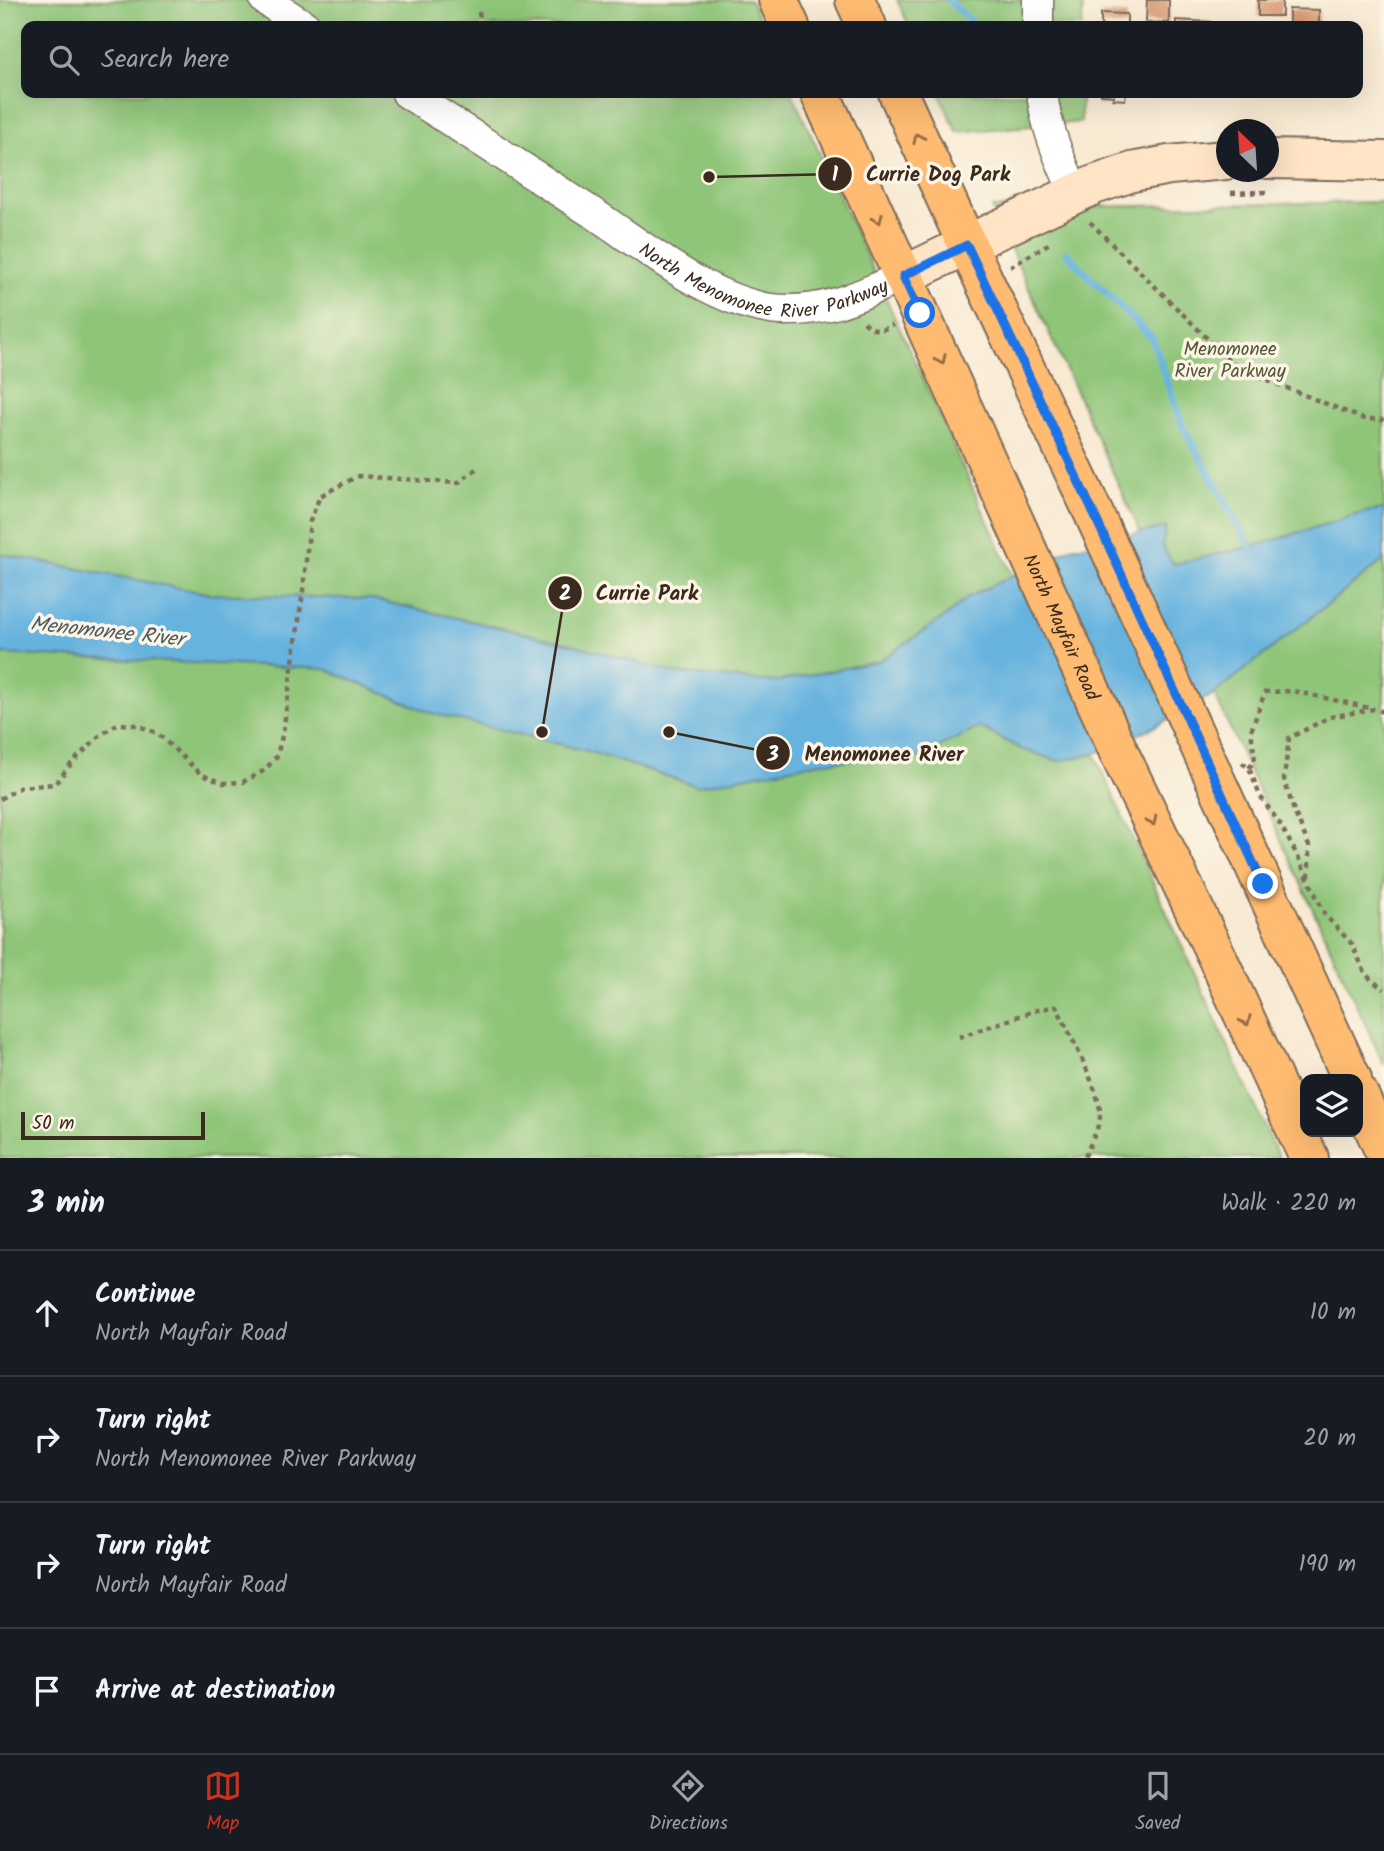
<!DOCTYPE html>
<html lang="en">
<head>
<meta charset="utf-8">
<style>
	:root { --surface:#171b24; --page:#20242c; --text:#f1f3f6; --muted:#9ea1a6; --line:#363941; --accent:#c8321e }
	body { margin:0; font-family:Kalam,sans-serif; background:var(--page); color:var(--text) }
	.controls { position:absolute; right:21px; bottom:21px; display:grid; overflow:hidden; border-radius:14px; box-shadow:0 7px 28px #0002 }
	.controls button { width:63px; height:63px; display:grid; place-items:center; padding:0; border:0; border-bottom:2px solid var(--line); background:var(--surface); color:var(--text); font:35px sans-serif }
	.compass { position:absolute; left:1216px; top:119px; width:63px; height:63px; border-radius:50%; background:var(--surface); box-shadow:0 7px 28px #0002; rotate:335deg }
	.scale { position:absolute; left:21px; bottom:18px; width:184px; box-sizing:border-box; padding-left:7px; border:4px solid #3b2a1e; border-top:0; font-size:19px; line-height:24px; white-space:nowrap; color:#3b2a1e; -webkit-text-stroke:5px #fcf5e5; paint-order:stroke }
	.stop { position:absolute; width:21px; height:21px; margin:-16px; border:5px solid #1a73e8; border-radius:50%; background:#fff }
	.stop.end { background:#1a73e8; border-color:#fff; box-shadow:0 2px 7px #0008 }
	.list { margin:0; padding:0; list-style:none }
	h2 { display:flex; justify-content:space-between; align-items:center; height:91px; margin:0; padding:0 28px; font-size:30px }
	h2 small { font-size:23px; font-weight:400; color:var(--muted) }
	.list li { display:grid; grid-template-columns:46px 1fr auto; gap:21px; align-items:center; box-sizing:border-box; height:126px; padding:0 28px; border-top:2px solid var(--line) }
	.list b { display:block; font-size:26px; white-space:nowrap }
	.list p { margin:0; font-size:23px; white-space:nowrap; color:var(--muted) }
	.list em { font-size:23px; font-style:normal; color:var(--muted) }
	.icon { flex:none; width:38px; height:38px; fill:none; stroke:currentColor; stroke-width:2; stroke-linecap:round; stroke-linejoin:round }
	.map { position:relative; flex:none; width:1384px; height:1158px; overflow:hidden }
	.search { position:absolute; background:var(--surface); box-shadow:0 7px 28px #0002; left:21px; right:21px; top:21px; height:77px; display:flex; align-items:center; gap:18px; box-sizing:border-box; padding:0 24px; border-radius:14px; color:var(--muted); font-size:26px }
	.sheet { height:595px; background:var(--surface) }
	nav { display:flex; justify-content:space-around; align-items:center; box-sizing:border-box; height:98px; border-top:2px solid var(--line); background:var(--surface); font-size:19px; color:var(--muted) }
	nav a { display:grid; justify-items:center; gap:4px }
	nav .on { color:var(--accent) }
	.map>svg:first-child { display:block }
	.green { fill:#8ec578; stroke:#64784b; stroke-width:2 }
	.water { fill:#66b3df; stroke:#506e7e; stroke-width:2 }
	.lines { fill:none; stroke-linecap:round; stroke-linejoin:round }
	.stream { stroke:#66b3df; stroke-width:7 }
	.building { fill:#d8976f }
	.street-casing { stroke:#7d6d5d; stroke-width:33 }
	.secondary-casing { stroke:#7d6d5d; stroke-width:42 }
	.primary-casing { stroke:#7d6d5d; stroke-width:42 }
	.path { stroke:#7d6d5d; stroke-width:4.5; stroke-dasharray:5 5; stroke-linecap:butt }
	.street { stroke:#fff; stroke-width:30 }
	.secondary { stroke:#ffe4c6; stroke-width:38 }
	.primary { stroke:#febb71; stroke-width:38 }
	.oneway { stroke:#936b43 }
	.route { stroke:#1a73e8; stroke-width:9 }
	.labels { text-anchor:middle; stroke-width:7; stroke-linejoin:round; paint-order:stroke }
	.street-label { font-size:19px; fill:#3b2a1e; stroke:#fcf5e5 }
	.park-label { font-size:19px; fill:#545839; stroke:#fcf5e5 }
	.water-label { font-size:21px; font-style:italic; fill:#4a5a62; stroke:#fcf5e5 }
	.leader { fill:none; stroke:#3b2a1e; stroke-width:2.5 }
	.callout-dot { fill:#3b2a1e; stroke:#fcf5e5; stroke-width:2.5 }
	.mark-label { font-size:21px; text-anchor:middle; font-weight:bold; fill:#fff }
	.callout-label { font-size:21px; text-anchor:middle; font-weight:bold; fill:#3b2a1e; stroke:#fcf5e5; stroke-width:7; stroke-linejoin:round; paint-order:stroke }
</style>
</head>
<body>
<div class="map">
<svg width="1384" height="1158" viewBox="0 0 1384 1158">
	<rect width="100%" height="100%" fill="#fcf5e5"/>
	<filter id="ink" filterUnits="userSpaceOnUse"><feTurbulence type="fractalNoise" baseFrequency=".0143" numOctaves="2"/><feDisplacementMap in="SourceGraphic" scale="14" xChannelSelector="R" yChannelSelector="G"/><feConvolveMatrix kernelMatrix="1 2 1 2 8 2 1 2 1" color-interpolation-filters="sRGB"/></filter>
	<filter id="wash" filterUnits="userSpaceOnUse"><feTurbulence type="fractalNoise" baseFrequency=".00686" numOctaves="4" result="noise"/><feDisplacementMap in="SourceGraphic" scale="28" xChannelSelector="R" yChannelSelector="G"/><feGaussianBlur stdDeviation="1.57" result="paint"/><feColorMatrix in="noise" values="0 0 0 0 0 0 0 0 0 0 0 0 0 0 0 0 0 1.4 0 .05"/><feComposite in="paint" operator="in"/></filter>
	<g filter="url(#wash)">
		<rect width="100%" height="100%" fill="#f8e9d2"/>
		<g class="green">
			<polygon points="0,0 750,0 762,26 26,26 26,93 792,93 1279,1158 0,1158"/>
			<polygon points="897,0 1083,0 1082,26 909,26"/>
			<polygon points="939,93 1081,93 1081,122 957,132"/>
			<polygon points="1384,202 1384,1065 992,208"/>
		</g>
		<polygon class="water" points="1384,509 1384,560 1214,694 1154,727 1094,754 1058,761 1021,749 980,727 918,757 821,762 697,786 584,750 431,713 325,669 0,654 0,554 211,594 372,599 572,644 675,673 775,682 879,661 946,616 968,597 1071,548 1166,527 1162,546 1174,564 1262,544 1365,512"/>
		<g class="lines">
			<g class="stream">
				<polyline points="948,0 976,26"/>
				<polyline points="1066,253 1152,338 1182,425 1254,553"/>
			</g>
		</g>
		<g id="blocks">
			<g class="building">
				<polygon points="1147,0 1169,0 1169,23 1146,22"/>
				<rect x="1258" y="0" width="24" height="16"/>
				<polygon points="1289,9 1319,10 1319,26 1289,26"/>
				<polygon points="1101,13 1127,14 1127,26 1101,26"/>
				<polygon points="1176,20 1211,22 1211,26 1176,26"/>
				<polygon points="1101,93 1126,93 1125,100 1113,99 1114,96 1101,95"/>
			</g>
		</g>
	</g>
	<g filter="url(#ink)">
		<use href="#blocks" fill-opacity="0" stroke="#7d6d5d" stroke-width="2"/>
		<g class="lines">
			<defs>
				<g id="street">
					<polyline points="265,0 305,26"/>
					<polyline points="1038,26 1038,0"/>
					<path id="s1" d="M 407,93 C 471,134 535,175 599,217 C 650,251 710,300 771,309 C 822,315 859,296 903,276"/>
					<path d="M 1042,93 C 1046,128 1060,161 1075,193"/>
				</g>
				<g id="secondary">
					<polyline points="1268,159 1384,161"/>
					<polyline points="903,276 991,233 1094,185 1132,172 1169,165 1226,160"/>
				</g>
				<g id="primary">
					<polyline points="778,0 790,26"/>
					<polyline points="855,0 867,26"/>
					<path id="s2" d="M 820,93 L 1122,759 L 1218,959 L 1309,1158"/>
					<polyline points="898,93 967,245 1093,512 1352,1079"/>
					<polyline points="1358,1093 1384,1150"/>
				</g>
			</defs>
			<use href="#street" class="street-casing"/>
			<use href="#secondary" class="secondary-casing"/>
			<use href="#primary" class="primary-casing"/>
			<g class="path">
				<polyline points="479,12 481,26"/>
				<polyline points="1231,193 1268,192"/>
				<polyline points="1090,222 1237,368 1364,419 1384,420"/>
				<polyline points="1010,267 1050,243"/>
				<path d="M 864,322 C 873,332 882,331 893,325"/>
				<polyline points="1242,763 1249,768 1260,796 1280,824 1297,855 1325,915 1352,944 1366,975 1384,990"/>
				<polyline points="1249,768 1255,760 1251,731 1265,692 1293,691 1370,708"/>
				<polyline points="0,799 21,787 55,784 71,764 98,737 117,724 137,725 157,733 202,775 223,783 243,782 265,770 277,756 283,732 303,591 310,521 320,496 358,476 458,483 476,469"/>
				<polyline points="1309,877 1309,846 1294,811 1284,779 1289,738 1330,717 1374,709 1384,712"/>
				<path d="M 959,1037 L 1037,1010 L 1056,1006 C 1067,1029 1103,1095 1100,1117 C 1098,1131 1089,1146 1084,1158"/>
			</g>
			<use href="#street" class="street"/>
			<use href="#secondary" class="secondary"/>
			<use href="#primary" class="primary"/>
		</g>
		<defs><path id="oneway-chevron" d="M-2-3.5L2.5 0L-2 3.5" fill="none" stroke-width="1.6" stroke-linecap="round" stroke-linejoin="round" transform="scale(1.75)"/></defs>
		<g class="oneway">
			<use href="#oneway-chevron" transform="translate(918 138) rotate(-115)"/>
			<use href="#oneway-chevron" transform="translate(878 219) rotate(66)"/>
			<use href="#oneway-chevron" transform="translate(941 360) rotate(66)"/>
			<use href="#oneway-chevron" transform="translate(1152 821) rotate(64)"/>
			<use href="#oneway-chevron" transform="translate(1246 1021) rotate(66)"/>
		</g>
	</g>
	<g class="lines" filter="url(#ink)">
		<polyline class="route" points="920,313 903,276 967,245 1093,512 1263,884"/>
	</g>
	<g class="labels">
		<g class="street-label">
			<text dy="7" stroke="none"><textPath href="#s1" startOffset="413">North Menomonee River Parkway</textPath></text>
			<text dy="7" stroke="none"><textPath href="#s2" startOffset="586">North Mayfair Road</textPath></text>
		</g>
		<g class="park-label">
			<text x="1230" y="355">Menomonee<tspan x="1230" dy="22">River Parkway</tspan></text>
		</g>
		<g class="water-label">
			<text transform="translate(107 631) rotate(6)" y="7">Menomonee River</text>
		</g>
	</g>
	<path class="leader" d="M709 177L835 174M542 732L565 593M669 732L773 753"/>
	<g class="callout-dot">
		<circle cx="709" cy="177" r="7"/>
		<circle cx="542" cy="732" r="7"/>
		<circle cx="669" cy="732" r="7"/>
		<circle cx="835" cy="174" r="18"/>
		<circle cx="565" cy="593" r="18"/>
		<circle cx="773" cy="753" r="18"/>
	</g>
	<g class="mark-label">
		<text x="835" y="181">1</text>
		<text x="565" y="600">2</text>
		<text x="773" y="761">3</text>
	</g>
	<g class="callout-label">
		<text x="938" y="181">Currie Dog Park</text>
		<text x="647" y="600">Currie Park</text>
		<text x="884" y="761">Menomonee River</text>
	</g>
</svg>
<div class="controls">
<button><svg class="icon" aria-label="layers" viewBox="0 0 24 24"><path d="M12 4l9 5-9 5-9-5zM3 14l9 5 9-5"/></svg></button>
</div>
<svg class="compass" viewBox="-18 -18 36 36"><path d="M0-13l5 13h-10z" fill="#e53935"/><path d="M0 13l5-13h-10z" fill="#9ea1a6"/></svg>
<div class="scale">50 m</div>
<div class="stop" style="left:920px;top:313px"></div>
<div class="stop end" style="left:1263px;top:884px"></div>
<div class="search"><svg class="icon" aria-label="search" viewBox="0 0 24 24"><circle cx="10" cy="10" r="6"/><path d="M15 15l6 6"/></svg>Search here</div>
</div>
<section class="sheet">
<h2>3 min<small>Walk · 220 m</small></h2>
<ul class="list">
<li><svg class="icon" aria-label="ahead" viewBox="0 0 24 24"><path d="M12 20V5M6 11l6-6 6 6"/></svg><div><b>Continue</b><p>North Mayfair Road</p></div><em>10 m</em></li>
<li><svg class="icon" aria-label="right" viewBox="0 0 24 24"><path d="M7 20v-9h11M14 6l5 5-5 5"/></svg><div><b>Turn right</b><p>North Menomonee River Parkway</p></div><em>20 m</em></li>
<li><svg class="icon" aria-label="right" viewBox="0 0 24 24"><path d="M7 20v-9h11M14 6l5 5-5 5"/></svg><div><b>Turn right</b><p>North Mayfair Road</p></div><em>190 m</em></li>
<li><svg class="icon" aria-label="arrive" viewBox="0 0 24 24"><path d="M6 21V4h12l-3 4 3 4H6"/></svg><div><b>Arrive at destination</b></div></li>
</ul>
</section>
<nav>
<a class="on"><svg class="icon" aria-label="map" viewBox="0 0 24 24"><path d="M3 6l6-2 6 2 6-2v14l-6 2-6-2-6 2zM9 4v14M15 6v14"/></svg>Map</a>
<a><svg class="icon" aria-label="directions" viewBox="0 0 24 24"><path d="M12 3l9 9-9 9-9-9zM9 14v-3h6M13 9l2 2-2 2"/></svg>Directions</a>
<a><svg class="icon" aria-label="saved" viewBox="0 0 24 24"><path d="M7 4h10v16l-5-4-5 4z"/></svg>Saved</a>
</nav>
</body>
</html>
